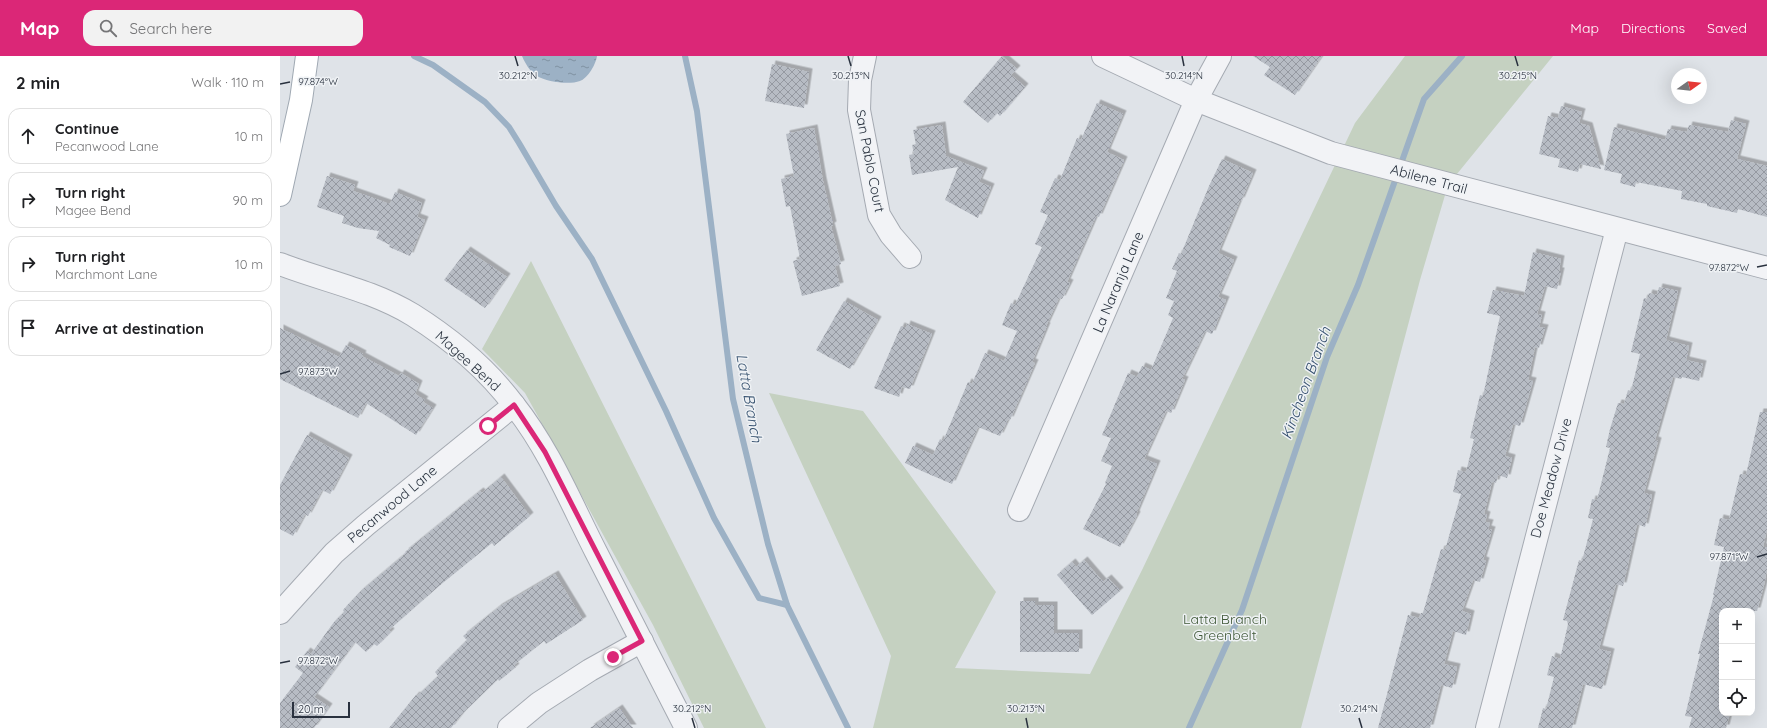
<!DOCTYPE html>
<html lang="en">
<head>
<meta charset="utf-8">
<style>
	:root { --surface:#fff; --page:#f2f2f2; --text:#202124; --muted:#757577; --line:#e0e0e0; --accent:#db2777 }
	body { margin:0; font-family:Quicksand,sans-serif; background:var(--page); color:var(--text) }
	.controls { position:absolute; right:12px; bottom:12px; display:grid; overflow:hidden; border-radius:8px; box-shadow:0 4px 16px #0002 }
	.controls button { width:36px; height:36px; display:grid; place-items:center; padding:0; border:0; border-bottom:1px solid var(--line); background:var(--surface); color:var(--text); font:20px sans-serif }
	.compass { position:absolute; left:1391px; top:12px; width:36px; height:36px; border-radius:50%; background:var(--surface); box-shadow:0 4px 16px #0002; rotate:75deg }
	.scale { position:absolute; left:12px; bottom:10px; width:58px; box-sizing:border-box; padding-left:4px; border:2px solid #29313e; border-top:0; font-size:11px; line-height:14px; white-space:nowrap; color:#29313e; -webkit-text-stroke:3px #eff2f5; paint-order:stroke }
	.stop { position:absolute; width:12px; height:12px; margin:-9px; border:3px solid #db2777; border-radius:50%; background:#fff }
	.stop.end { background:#db2777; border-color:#fff; box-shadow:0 1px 4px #0008 }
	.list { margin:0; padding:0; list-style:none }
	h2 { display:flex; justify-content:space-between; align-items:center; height:52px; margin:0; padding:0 16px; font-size:17px }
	h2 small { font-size:13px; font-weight:400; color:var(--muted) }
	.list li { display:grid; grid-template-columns:26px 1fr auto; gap:12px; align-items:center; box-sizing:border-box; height:56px; margin:0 8px 8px; padding:0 8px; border:1px solid var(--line); border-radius:12px }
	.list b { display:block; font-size:15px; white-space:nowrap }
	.list p { margin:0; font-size:13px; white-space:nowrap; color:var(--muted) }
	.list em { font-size:13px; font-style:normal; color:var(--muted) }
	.icon { flex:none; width:22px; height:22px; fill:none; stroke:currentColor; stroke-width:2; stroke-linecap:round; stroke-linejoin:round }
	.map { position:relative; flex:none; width:1487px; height:672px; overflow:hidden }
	header { display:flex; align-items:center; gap:24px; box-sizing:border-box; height:56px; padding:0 20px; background:var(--accent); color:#fff }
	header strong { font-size:19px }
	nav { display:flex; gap:22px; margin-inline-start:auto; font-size:14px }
	.search { width:280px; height:36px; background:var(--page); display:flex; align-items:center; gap:10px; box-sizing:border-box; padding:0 14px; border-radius:12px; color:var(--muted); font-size:15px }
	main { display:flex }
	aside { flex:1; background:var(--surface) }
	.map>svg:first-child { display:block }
	.green { fill:#c5d1c1 }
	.water { fill:url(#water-ripples) }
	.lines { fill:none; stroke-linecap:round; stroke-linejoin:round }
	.stream { stroke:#9cb1c5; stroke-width:6 }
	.building { fill:url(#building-cross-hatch); filter:url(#shadow) }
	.minor-casing { stroke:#a5aab2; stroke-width:24 }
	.major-casing { stroke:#9fa8b2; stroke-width:24 }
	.minor { stroke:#f2f3f6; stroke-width:22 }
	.major { stroke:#fff; stroke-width:22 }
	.route { stroke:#db2777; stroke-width:5 }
	.ticks { fill:none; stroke:#29313e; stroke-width:1.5 }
	.labels { text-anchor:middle; stroke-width:3; stroke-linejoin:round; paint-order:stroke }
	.street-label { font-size:14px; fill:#29313e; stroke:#eff2f5 }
	.park-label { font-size:14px; fill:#3f5837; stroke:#eff2f5 }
	.water-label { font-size:15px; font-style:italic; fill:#36516f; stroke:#eff2f5 }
	.ticks-label { font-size:10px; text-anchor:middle; fill:#29313e; stroke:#eff2f5; stroke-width:3; stroke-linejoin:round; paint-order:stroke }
</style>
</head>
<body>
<header>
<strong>Map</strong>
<div class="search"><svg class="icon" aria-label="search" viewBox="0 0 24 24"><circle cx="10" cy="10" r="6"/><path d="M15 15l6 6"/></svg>Search here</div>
<nav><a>Map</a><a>Directions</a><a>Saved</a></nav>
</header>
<main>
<aside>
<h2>2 min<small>Walk · 110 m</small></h2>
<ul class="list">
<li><svg class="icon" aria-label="ahead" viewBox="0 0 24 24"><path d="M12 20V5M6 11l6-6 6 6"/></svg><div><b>Continue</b><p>Pecanwood Lane</p></div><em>10 m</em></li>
<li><svg class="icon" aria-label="right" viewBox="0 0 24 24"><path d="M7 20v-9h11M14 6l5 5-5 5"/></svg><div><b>Turn right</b><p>Magee Bend</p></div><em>90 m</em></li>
<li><svg class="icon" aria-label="right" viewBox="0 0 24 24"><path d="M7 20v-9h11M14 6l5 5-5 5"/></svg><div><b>Turn right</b><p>Marchmont Lane</p></div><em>10 m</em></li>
<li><svg class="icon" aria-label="arrive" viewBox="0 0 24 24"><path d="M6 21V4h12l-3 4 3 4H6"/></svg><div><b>Arrive at destination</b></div></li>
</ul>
</aside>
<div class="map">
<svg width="1487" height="672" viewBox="0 0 1487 672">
	<defs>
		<pattern id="water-ripples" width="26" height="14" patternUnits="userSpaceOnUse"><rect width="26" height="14" fill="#9cb1c5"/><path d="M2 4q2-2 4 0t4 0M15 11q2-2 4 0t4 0" fill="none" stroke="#7f91a1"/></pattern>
		<pattern id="building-cross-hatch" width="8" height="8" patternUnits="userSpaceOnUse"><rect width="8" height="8" fill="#b7bcc4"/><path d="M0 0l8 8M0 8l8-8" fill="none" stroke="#9599a1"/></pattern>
		<filter id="shadow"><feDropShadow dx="3.5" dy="-3.5" stdDeviation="0" flood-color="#0004"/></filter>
	</defs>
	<rect width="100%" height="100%" fill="#dfe3e8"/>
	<g class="green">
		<polygon points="1125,0 1273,0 1168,129 1140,224 1021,672 593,672 611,600 489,337 583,355 716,536 675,612 810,618 863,512 1075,67"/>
		<polygon points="251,205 486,672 424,672 373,569 245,337 202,293"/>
	</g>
	<path class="water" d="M 242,0 L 317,0 C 316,8 308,22 300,25 C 289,29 267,26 257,20 C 250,16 245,7 242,0 Z"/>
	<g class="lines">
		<g class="stream">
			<polyline points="134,0 153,9 205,46 229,71 239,87 276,150 312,203 386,355 434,462 479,542 507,549"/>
			<polyline points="405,0 417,55 453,343 488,488 507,549 568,672"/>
			<polyline points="909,672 962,554 1047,301 1078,229 1144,43 1182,0"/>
		</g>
	</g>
	<g class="building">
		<polygon points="722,0 737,13 731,19 745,31 720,60 717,57 708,67 683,46"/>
		<polygon points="973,0 1042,0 1015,39 984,19 990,11"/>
		<polygon points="492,8 529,16 524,52 485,45"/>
		<polygon points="817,47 843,58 827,96 844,104 819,161 816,160 798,201 787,226 790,227 782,243 779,242 766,270 767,270 752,306 755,307 730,364 728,363 720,380 698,371 672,428 644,416 625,407 633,390 653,399 660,383 663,385 688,326 692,328 705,297 724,305 737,275 722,269 731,247 735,249 762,191 755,188 768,159 760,156 775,122 780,124 797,82 801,84"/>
		<polygon points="1281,50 1302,56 1299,67 1309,70 1321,113 1300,108 1298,116 1278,111 1280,103 1259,98 1268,60 1278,62"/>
		<polygon points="1451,64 1466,68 1457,103 1487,110 1487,161 1458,153 1457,157 1427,150 1427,148 1401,143 1402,135 1356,126 1355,131 1340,127 1342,118 1324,114 1334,71 1385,84 1388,73 1407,76 1409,69 1448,76"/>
		<polygon points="662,69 666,100 704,115 699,126 711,131 698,162 665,144 678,111 632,119 629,99 634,98 632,89 636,88 633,74"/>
		<polygon points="534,72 543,125 553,169 551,170 561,208 555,210 560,230 522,240 513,205 520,203 510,150 506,151 501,123 514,120 506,78"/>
		<polygon points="942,103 973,117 961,145 960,144 938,197 954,204 938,241 946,244 932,278 925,275 902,323 905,324 891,357 886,355 864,403 877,408 856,458 857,459 840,491 803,473 826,428 825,427 832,410 821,405 831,382 822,379 848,317 857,321 862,310 871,314 893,262 888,259 894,245 886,242 897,215 892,213 899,197 901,198 929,130"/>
		<polygon points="47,120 75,129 73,135 110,148 115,136 142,147 137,161 145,164 130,200 109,191 110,189 96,182 99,175 78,172 62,167 64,160 37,151"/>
		<polygon points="187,194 227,221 205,252 164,224"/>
		<polygon points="1253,196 1281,203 1279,215 1281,215 1277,233 1265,230 1257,258 1262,259 1259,271 1265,272 1259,292 1255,291 1248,324 1253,325 1240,370 1233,368 1225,400 1232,402 1227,422 1218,419 1216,427 1212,426 1204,458 1207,459 1205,466 1210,467 1208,473 1212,474 1203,504 1206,505 1200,526 1193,524 1182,555 1191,558 1186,579 1173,575 1164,608 1177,611 1172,632 1161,629 1150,672 1098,672 1128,559 1139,562 1141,557 1143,557 1161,493 1165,494 1181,438 1173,436 1178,414 1186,416 1194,383 1190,382 1200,339 1203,340 1220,260 1207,257 1213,234 1244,240"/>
		<polygon points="1379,231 1398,235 1386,284 1409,290 1406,304 1423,308 1419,325 1402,321 1401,323 1393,321 1375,384 1378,385 1364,437 1372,439 1365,471 1357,468 1343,530 1336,528 1319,593 1331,596 1322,633 1303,628 1292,672 1258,672 1263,652 1266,653 1274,621 1267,619 1272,600 1280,603 1288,568 1287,565 1283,564 1299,504 1302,505 1313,463 1308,462 1312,443 1317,444 1330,392 1326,391 1330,373 1338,347 1344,348 1348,334 1351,335 1360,298 1351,296 1364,242 1367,243 1369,237 1377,239"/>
		<polygon points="564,245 598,264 570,313 536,294"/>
		<polygon points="627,268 652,278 630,333 622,331 619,341 594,332 621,270 626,272"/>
		<polygon points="0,272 59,301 66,289 83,298 82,300 119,320 121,317 139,328 135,338 145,344 143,346 153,352 136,379 86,347 78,362 0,323"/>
		<polygon points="1480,356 1487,356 1487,473 1483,491 1487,491 1487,513 1484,529 1477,555 1442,555 1442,657 1450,657 1446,672 1409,672 1412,661 1405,660 1420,598 1418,598 1434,539 1433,539 1444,491 1434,489 1440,462 1449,464 1460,418 1466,419"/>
		<polygon points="27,379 69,402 50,438 42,434 28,460 25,458 13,480 0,473 0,429"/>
		<polygon points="221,421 250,460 214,490 212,487 159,530 109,574 111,576 97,590 94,588 86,596 75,586 34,641 49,651 34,672 0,672 0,647 23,617 15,611 27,595 31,598 54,566 64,556 63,554 81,535 126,497 125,496 200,435 202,437"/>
		<polygon points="804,504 823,526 828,522 840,535 812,559 777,519 792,506 796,511"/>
		<polygon points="275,518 303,564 266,588 264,585 234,609 236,611 219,625 218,623 182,658 171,672 109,672 136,639 137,640 158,620 155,616 187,584 183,580 219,551"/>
		<polygon points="740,545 755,545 755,549 774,549 774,577 799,577 799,596 740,596"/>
		<polygon points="339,652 353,672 310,672"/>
	</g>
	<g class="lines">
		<defs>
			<g id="minor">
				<polyline points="585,0 580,24 579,54 599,159 611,179 630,201"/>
				<polyline points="823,0 916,44 1051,97 1487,212"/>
				<path d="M 0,208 C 44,225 92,234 133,259 C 171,283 207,313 234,349 C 269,393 291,447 316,496 C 346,555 376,613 406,672"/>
				<polyline points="739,454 916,44 940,0"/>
				<polyline points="0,557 54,497 86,469 234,349"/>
				<polyline points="229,672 259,647 310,614 362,585"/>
				<polyline points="1207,672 1337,173"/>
			</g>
			<polyline id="major" points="0,139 21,44 27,0"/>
		</defs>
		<use href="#minor" class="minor-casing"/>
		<use href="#major" class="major-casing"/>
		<use href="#minor" class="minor"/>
		<use href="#major" class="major"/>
	</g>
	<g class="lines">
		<polyline class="route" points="208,370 234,349 265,396 362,585 333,601"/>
	</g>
	<path class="ticks" d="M 235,0 L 238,10M 568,0 L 571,10M 902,0 L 904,10M 1235,0 L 1238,10M 0,28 L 10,26M 1477,211 L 1487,209M 0,318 L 10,315M 1477,501 L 1487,498M 0,607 L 10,605M 412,662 L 415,672M 746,662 L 748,672M 1079,662 L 1082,672"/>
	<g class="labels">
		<g class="street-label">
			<text transform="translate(590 105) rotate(79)" y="5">San Pablo Court</text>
			<text transform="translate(1149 123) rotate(15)" y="5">Abilene Trail</text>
			<text transform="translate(838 226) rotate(-67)" y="5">La Naranja Lane</text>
			<text transform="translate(188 305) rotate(42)" y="5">Magee Bend</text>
			<text transform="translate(1271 422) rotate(-75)" y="5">Doe Meadow Drive</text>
			<text transform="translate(112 448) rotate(-40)" y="5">Pecanwood Lane</text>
		</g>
		<g class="park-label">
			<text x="945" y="568">Latta Branch<tspan x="945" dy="16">Greenbelt</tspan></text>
		</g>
		<g class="water-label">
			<text transform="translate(1026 327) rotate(-70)" y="5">Kincheon Branch</text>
			<text transform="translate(469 342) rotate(80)" y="5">Latta Branch</text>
		</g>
	</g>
	<g class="ticks-label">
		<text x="904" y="23">30.214°N</text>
		<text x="1238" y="23">30.215°N</text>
		<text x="238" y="23">30.212°N</text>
		<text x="571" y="23">30.213°N</text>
		<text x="38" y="29">97.874°W</text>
		<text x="1449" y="215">97.872°W</text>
		<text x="38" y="319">97.873°W</text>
		<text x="1449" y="504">97.871°W</text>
		<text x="38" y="608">97.872°W</text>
		<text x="412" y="656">30.212°N</text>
		<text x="746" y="656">30.213°N</text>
		<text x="1079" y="656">30.214°N</text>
	</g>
</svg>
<div class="controls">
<button>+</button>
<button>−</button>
<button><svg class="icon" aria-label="locate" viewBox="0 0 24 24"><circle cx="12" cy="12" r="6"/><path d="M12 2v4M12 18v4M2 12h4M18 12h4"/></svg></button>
</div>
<svg class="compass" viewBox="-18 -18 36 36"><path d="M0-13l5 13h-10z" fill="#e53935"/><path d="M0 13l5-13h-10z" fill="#757577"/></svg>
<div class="scale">20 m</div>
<div class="stop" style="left:208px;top:370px"></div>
<div class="stop end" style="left:333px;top:601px"></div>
</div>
</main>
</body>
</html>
